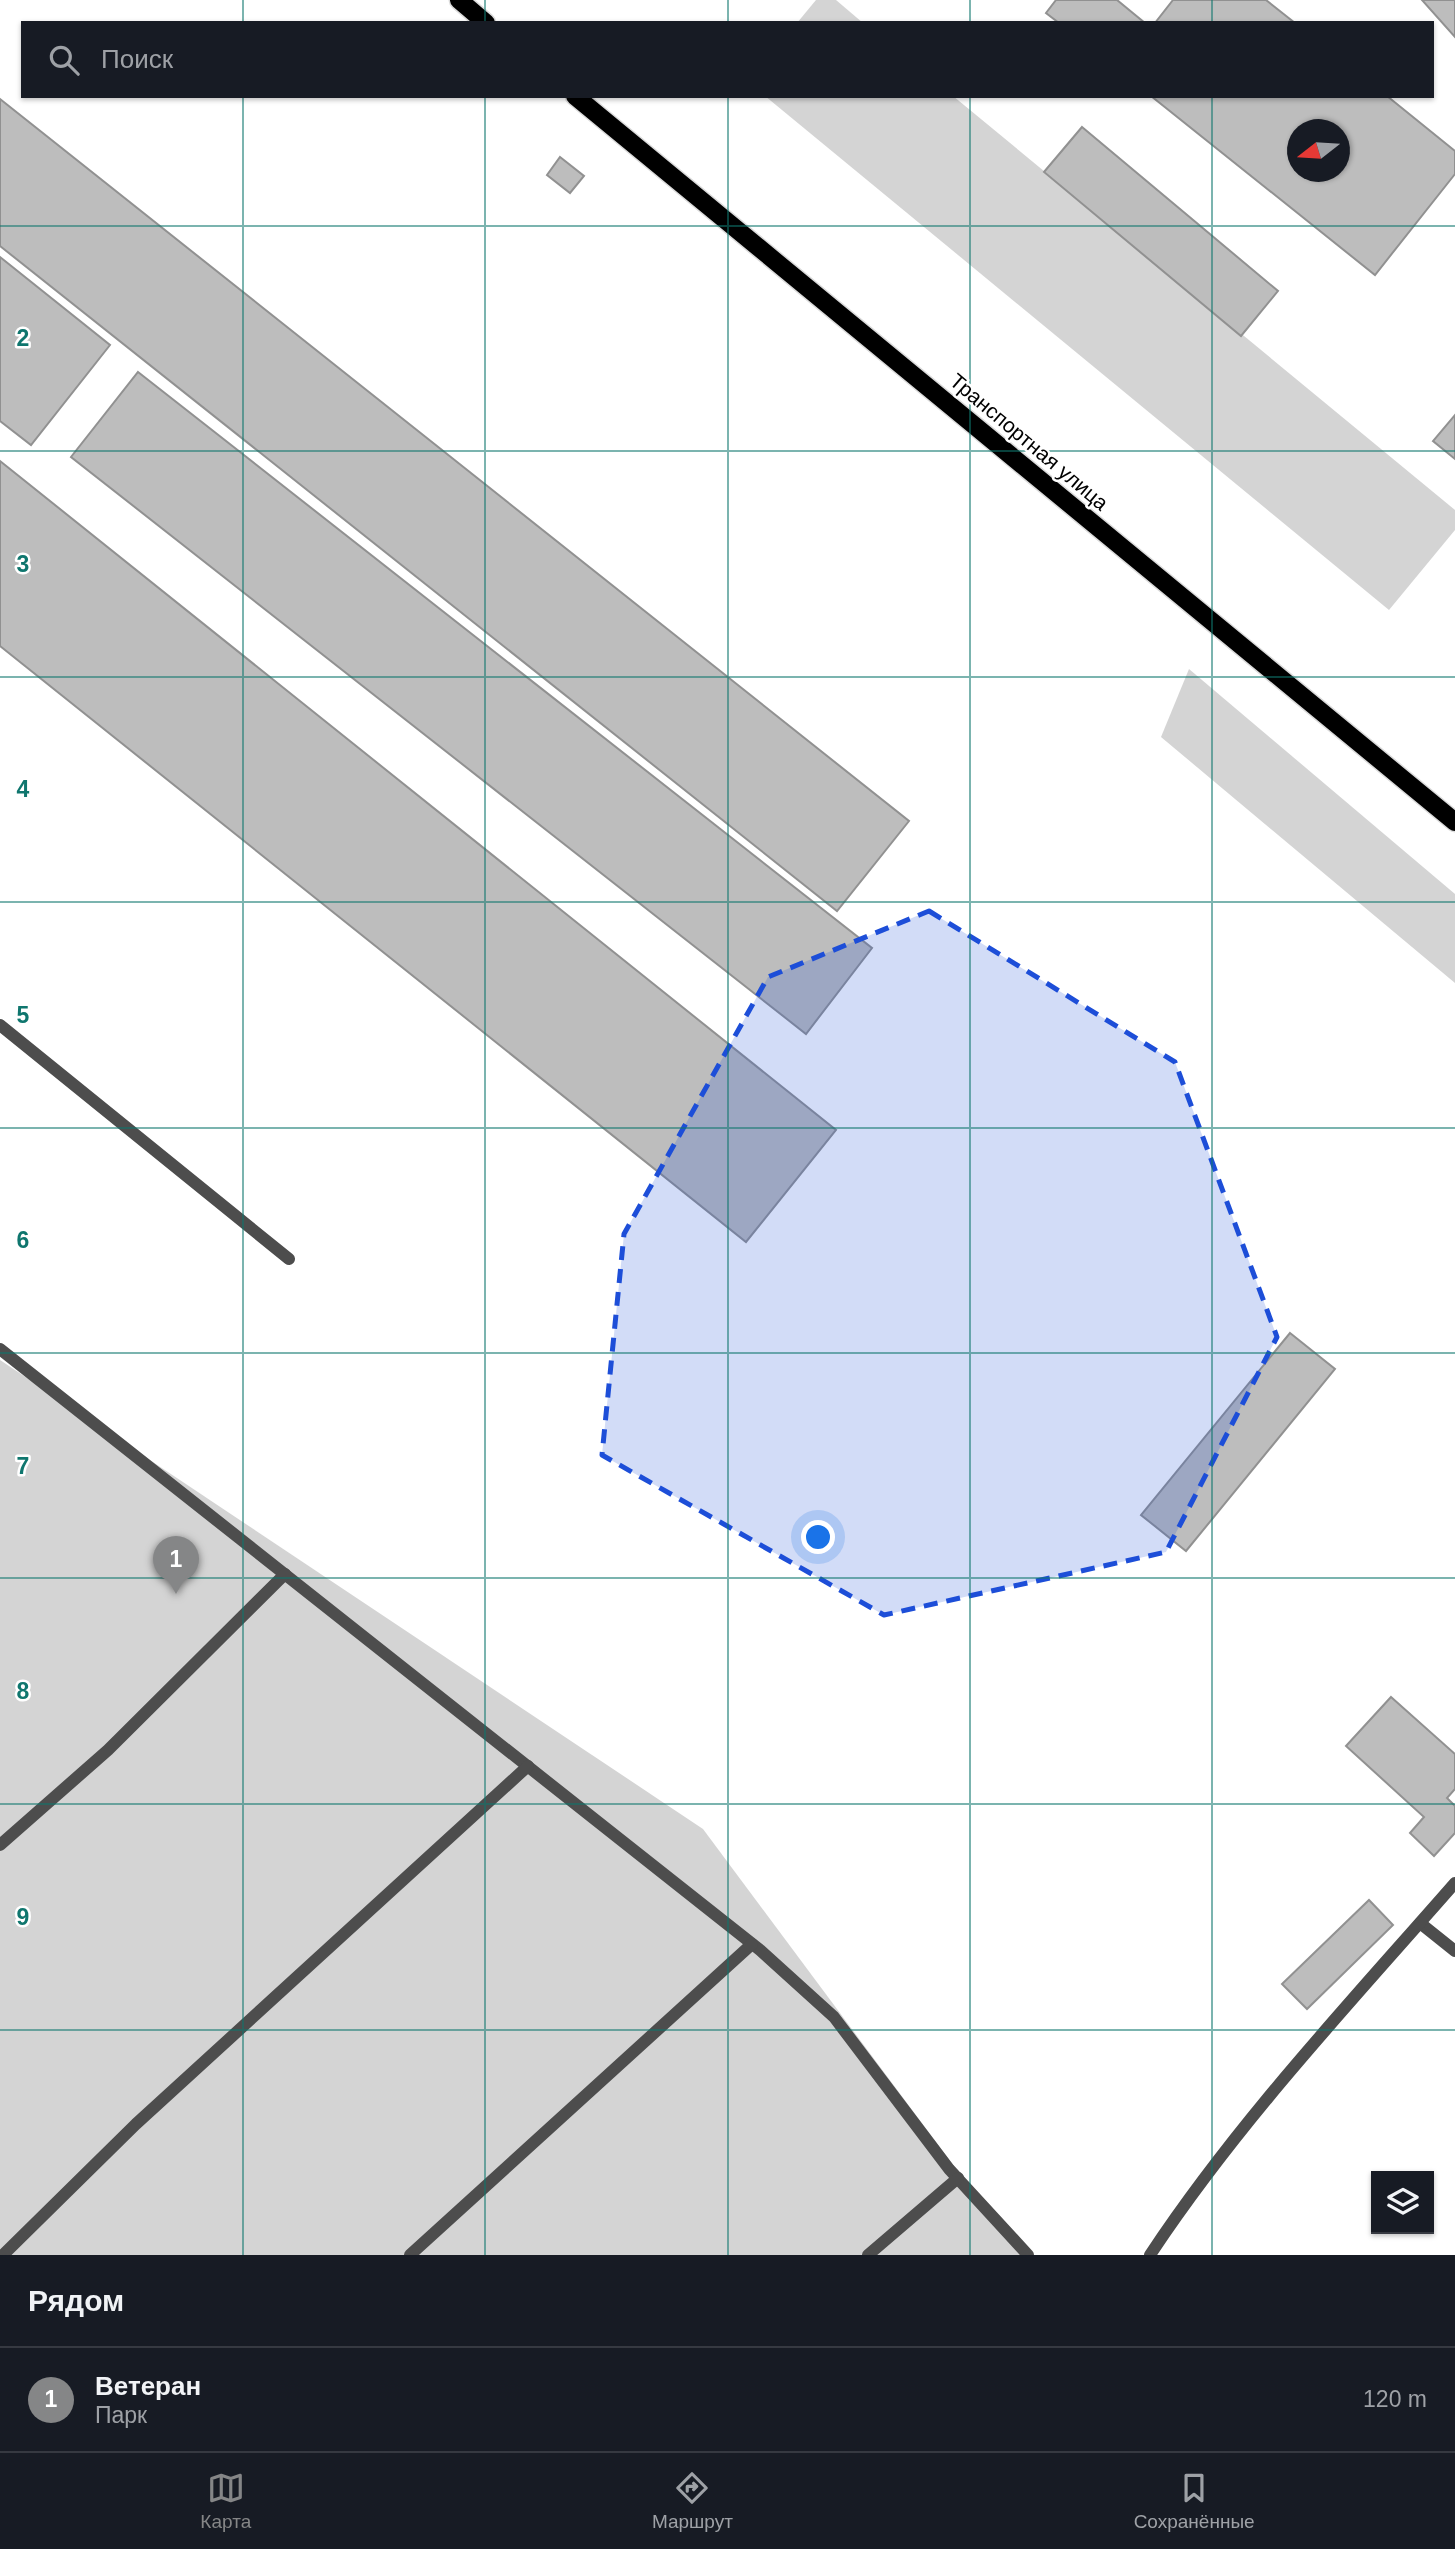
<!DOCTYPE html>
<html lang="ru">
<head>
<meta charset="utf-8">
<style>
	:root { --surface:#171b24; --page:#20242c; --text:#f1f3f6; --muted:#9ea1a6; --line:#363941; --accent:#858687 }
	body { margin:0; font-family:Helvetica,sans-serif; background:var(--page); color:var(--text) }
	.controls { position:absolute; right:21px; bottom:21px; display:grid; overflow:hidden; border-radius:0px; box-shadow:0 2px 5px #0004 }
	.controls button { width:63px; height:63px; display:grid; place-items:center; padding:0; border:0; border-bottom:2px solid var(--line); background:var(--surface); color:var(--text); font:35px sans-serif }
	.compass { position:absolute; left:1287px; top:119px; width:63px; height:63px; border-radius:50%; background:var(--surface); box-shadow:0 2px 5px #0004; rotate:253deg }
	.you { position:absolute; left:819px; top:1538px; width:24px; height:24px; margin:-18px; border:5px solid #fff; border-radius:50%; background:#1a73e8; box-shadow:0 0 0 10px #1a73e833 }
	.badge { display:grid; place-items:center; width:46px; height:46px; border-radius:50%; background:var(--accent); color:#fff; font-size:23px; font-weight:700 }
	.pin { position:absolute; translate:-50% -58px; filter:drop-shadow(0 2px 4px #0008) }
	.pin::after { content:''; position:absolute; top:37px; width:24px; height:21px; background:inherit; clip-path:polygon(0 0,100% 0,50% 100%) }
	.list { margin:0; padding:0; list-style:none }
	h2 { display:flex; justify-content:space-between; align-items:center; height:91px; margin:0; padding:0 28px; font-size:30px }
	h2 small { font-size:23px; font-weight:400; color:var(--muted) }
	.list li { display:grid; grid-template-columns:46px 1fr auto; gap:21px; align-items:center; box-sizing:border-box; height:105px; padding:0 28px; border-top:2px solid var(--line) }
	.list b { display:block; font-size:26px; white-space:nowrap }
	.list p { margin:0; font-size:23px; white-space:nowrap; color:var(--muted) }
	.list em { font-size:23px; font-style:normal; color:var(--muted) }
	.icon { flex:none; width:38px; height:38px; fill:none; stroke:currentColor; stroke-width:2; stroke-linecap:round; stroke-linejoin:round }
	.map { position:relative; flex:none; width:1455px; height:2255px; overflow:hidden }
	.search { position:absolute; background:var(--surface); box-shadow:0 2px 5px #0004; left:21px; right:21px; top:21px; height:77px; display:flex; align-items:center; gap:18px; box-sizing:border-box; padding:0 24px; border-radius:0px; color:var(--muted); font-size:26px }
	.sheet { height:196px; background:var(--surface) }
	nav { display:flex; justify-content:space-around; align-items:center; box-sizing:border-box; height:98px; border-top:2px solid var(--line); background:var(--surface); font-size:19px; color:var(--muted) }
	nav a { display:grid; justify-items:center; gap:4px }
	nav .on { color:var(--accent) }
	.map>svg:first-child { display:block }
	.green { fill:#d4d4d4 }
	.building { fill:#bdbdbd; stroke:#919191; stroke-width:2; fill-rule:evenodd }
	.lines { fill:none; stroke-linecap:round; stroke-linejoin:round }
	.major-casing { stroke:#dbdbdb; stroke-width:21 }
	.minor { stroke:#4d4d4d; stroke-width:12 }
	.major { stroke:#000; stroke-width:18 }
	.marked { fill:#1d4ed8; fill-opacity:0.2; stroke:#1d4ed8; stroke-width:5; stroke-dasharray:14 9; stroke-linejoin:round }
	.grid { fill:none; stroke:#0f766e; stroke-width:2; stroke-opacity:0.55 }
	.labels { text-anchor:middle; stroke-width:5; stroke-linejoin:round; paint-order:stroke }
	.street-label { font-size:21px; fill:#000; stroke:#fff }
	.grid-label { font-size:23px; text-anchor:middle; font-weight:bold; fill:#0f766e; stroke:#fff; stroke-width:5; stroke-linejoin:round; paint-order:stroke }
</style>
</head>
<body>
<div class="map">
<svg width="1455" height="2255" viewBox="0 0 1455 2255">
	<rect width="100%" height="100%" fill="#fff"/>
	<g class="green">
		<polygon points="816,0 836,0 863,23 797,23"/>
		<polygon points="765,96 953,96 1455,510 1455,530 1389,610"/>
		<polygon points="1189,669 1455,894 1455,983 1161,737"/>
		<polygon points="0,1360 703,1829 1020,2255 0,2255"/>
	</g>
	<g class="building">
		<polygon points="1056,0 1117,0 1145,23 1059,23 1046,13"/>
		<polygon points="1173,0 1266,0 1295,23 1155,23"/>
		<polygon points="1422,0 1455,0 1455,37"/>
		<path d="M 1151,96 L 1387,96 L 1455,151 L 1455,174 L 1375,275 ZM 1298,130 L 1340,130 L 1340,172 L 1298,172 Z"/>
		<polygon points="0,99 909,821 837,911 0,246"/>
		<polygon points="1082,127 1278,291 1241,336 1044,172"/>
		<polygon points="560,157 584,176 570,193 547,175"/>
		<polygon points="0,257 110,345 31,445 0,421"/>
		<polygon points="138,372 872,948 806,1034 71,457"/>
		<polygon points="1455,415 1455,459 1433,441"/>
		<polygon points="0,461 836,1130 746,1242 0,646"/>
		<polygon points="1290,1333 1335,1369 1186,1551 1141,1515"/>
		<polygon points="1391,1697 1455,1754 1455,1789 1447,1798 1455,1806 1455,1833 1434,1856 1410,1833 1424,1817 1346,1746"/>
		<polygon points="1369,1900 1393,1925 1307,2009 1282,1984"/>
	</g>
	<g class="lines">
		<defs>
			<g id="major">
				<polyline points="459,0 486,23"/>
				<polyline points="575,96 1455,822"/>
			</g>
		</defs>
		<use href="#major" class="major-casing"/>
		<g class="minor">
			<polyline points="0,1025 289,1259"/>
			<polyline points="0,1349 760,1950 834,2017 949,2169 1028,2255"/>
			<polyline points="0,1845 108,1750 285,1574"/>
			<polyline points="1420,1923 1455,1951"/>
			<polyline points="3,2255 136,2124 528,1766"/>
			<polyline points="410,2255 752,1944"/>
			<polyline points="868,2255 958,2178"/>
			<path d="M 1150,2255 C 1238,2122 1350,2003 1455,1883"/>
		</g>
		<use href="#major" class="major"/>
	</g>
	<path class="marked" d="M 929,911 L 1175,1062 L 1277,1337 L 1166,1552 L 884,1615 L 602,1455 L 624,1234 L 768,977 Z"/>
	<path class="grid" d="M 243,0 L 243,23M 485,0 L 485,23M 728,0 L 728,23M 970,0 L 970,23M 1212,0 L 1212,23M 243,96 L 243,2255M 485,96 L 485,2255M 728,96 L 728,2255M 970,96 L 970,2255M 1212,96 L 1212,2255M 0,226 L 1455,226M 0,451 L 1455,451M 0,677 L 1455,677M 0,902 L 1455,902M 0,1128 L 1455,1128M 0,1353 L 1455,1353M 0,1578 L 1455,1578M 0,1804 L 1455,1804M 0,2030 L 1455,2030"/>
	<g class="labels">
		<g class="street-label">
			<text transform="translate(1029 442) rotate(40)" y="7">Транспортная улица</text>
		</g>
	</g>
	<g class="grid-label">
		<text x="23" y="346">2</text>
		<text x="23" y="572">3</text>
		<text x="23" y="797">4</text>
		<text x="23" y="1023">5</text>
		<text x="23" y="1248">6</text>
		<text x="23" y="1474">7</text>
		<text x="23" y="1699">8</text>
		<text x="23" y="1925">9</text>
	</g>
</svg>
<div class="controls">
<button><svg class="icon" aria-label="layers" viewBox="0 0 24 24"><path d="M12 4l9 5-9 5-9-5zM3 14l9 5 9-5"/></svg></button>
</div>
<svg class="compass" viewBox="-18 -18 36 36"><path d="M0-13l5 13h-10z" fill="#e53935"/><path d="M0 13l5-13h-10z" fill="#9ea1a6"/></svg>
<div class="you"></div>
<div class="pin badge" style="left:176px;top:1594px">1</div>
<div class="search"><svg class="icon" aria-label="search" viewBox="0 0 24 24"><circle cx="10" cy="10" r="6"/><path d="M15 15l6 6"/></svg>Поиск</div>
</div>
<section class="sheet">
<h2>Рядом<small></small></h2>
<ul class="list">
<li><span class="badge">1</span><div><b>Ветеран</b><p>Парк</p></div><em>120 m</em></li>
</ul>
</section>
<nav>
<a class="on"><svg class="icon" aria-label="map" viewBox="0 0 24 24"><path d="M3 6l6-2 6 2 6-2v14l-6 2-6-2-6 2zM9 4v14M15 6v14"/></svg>Карта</a>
<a><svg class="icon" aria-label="directions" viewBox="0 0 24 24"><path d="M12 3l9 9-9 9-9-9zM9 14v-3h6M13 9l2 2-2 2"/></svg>Маршрут</a>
<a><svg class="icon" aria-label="saved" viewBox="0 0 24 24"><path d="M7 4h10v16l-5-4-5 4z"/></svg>Сохранённые</a>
</nav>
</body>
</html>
